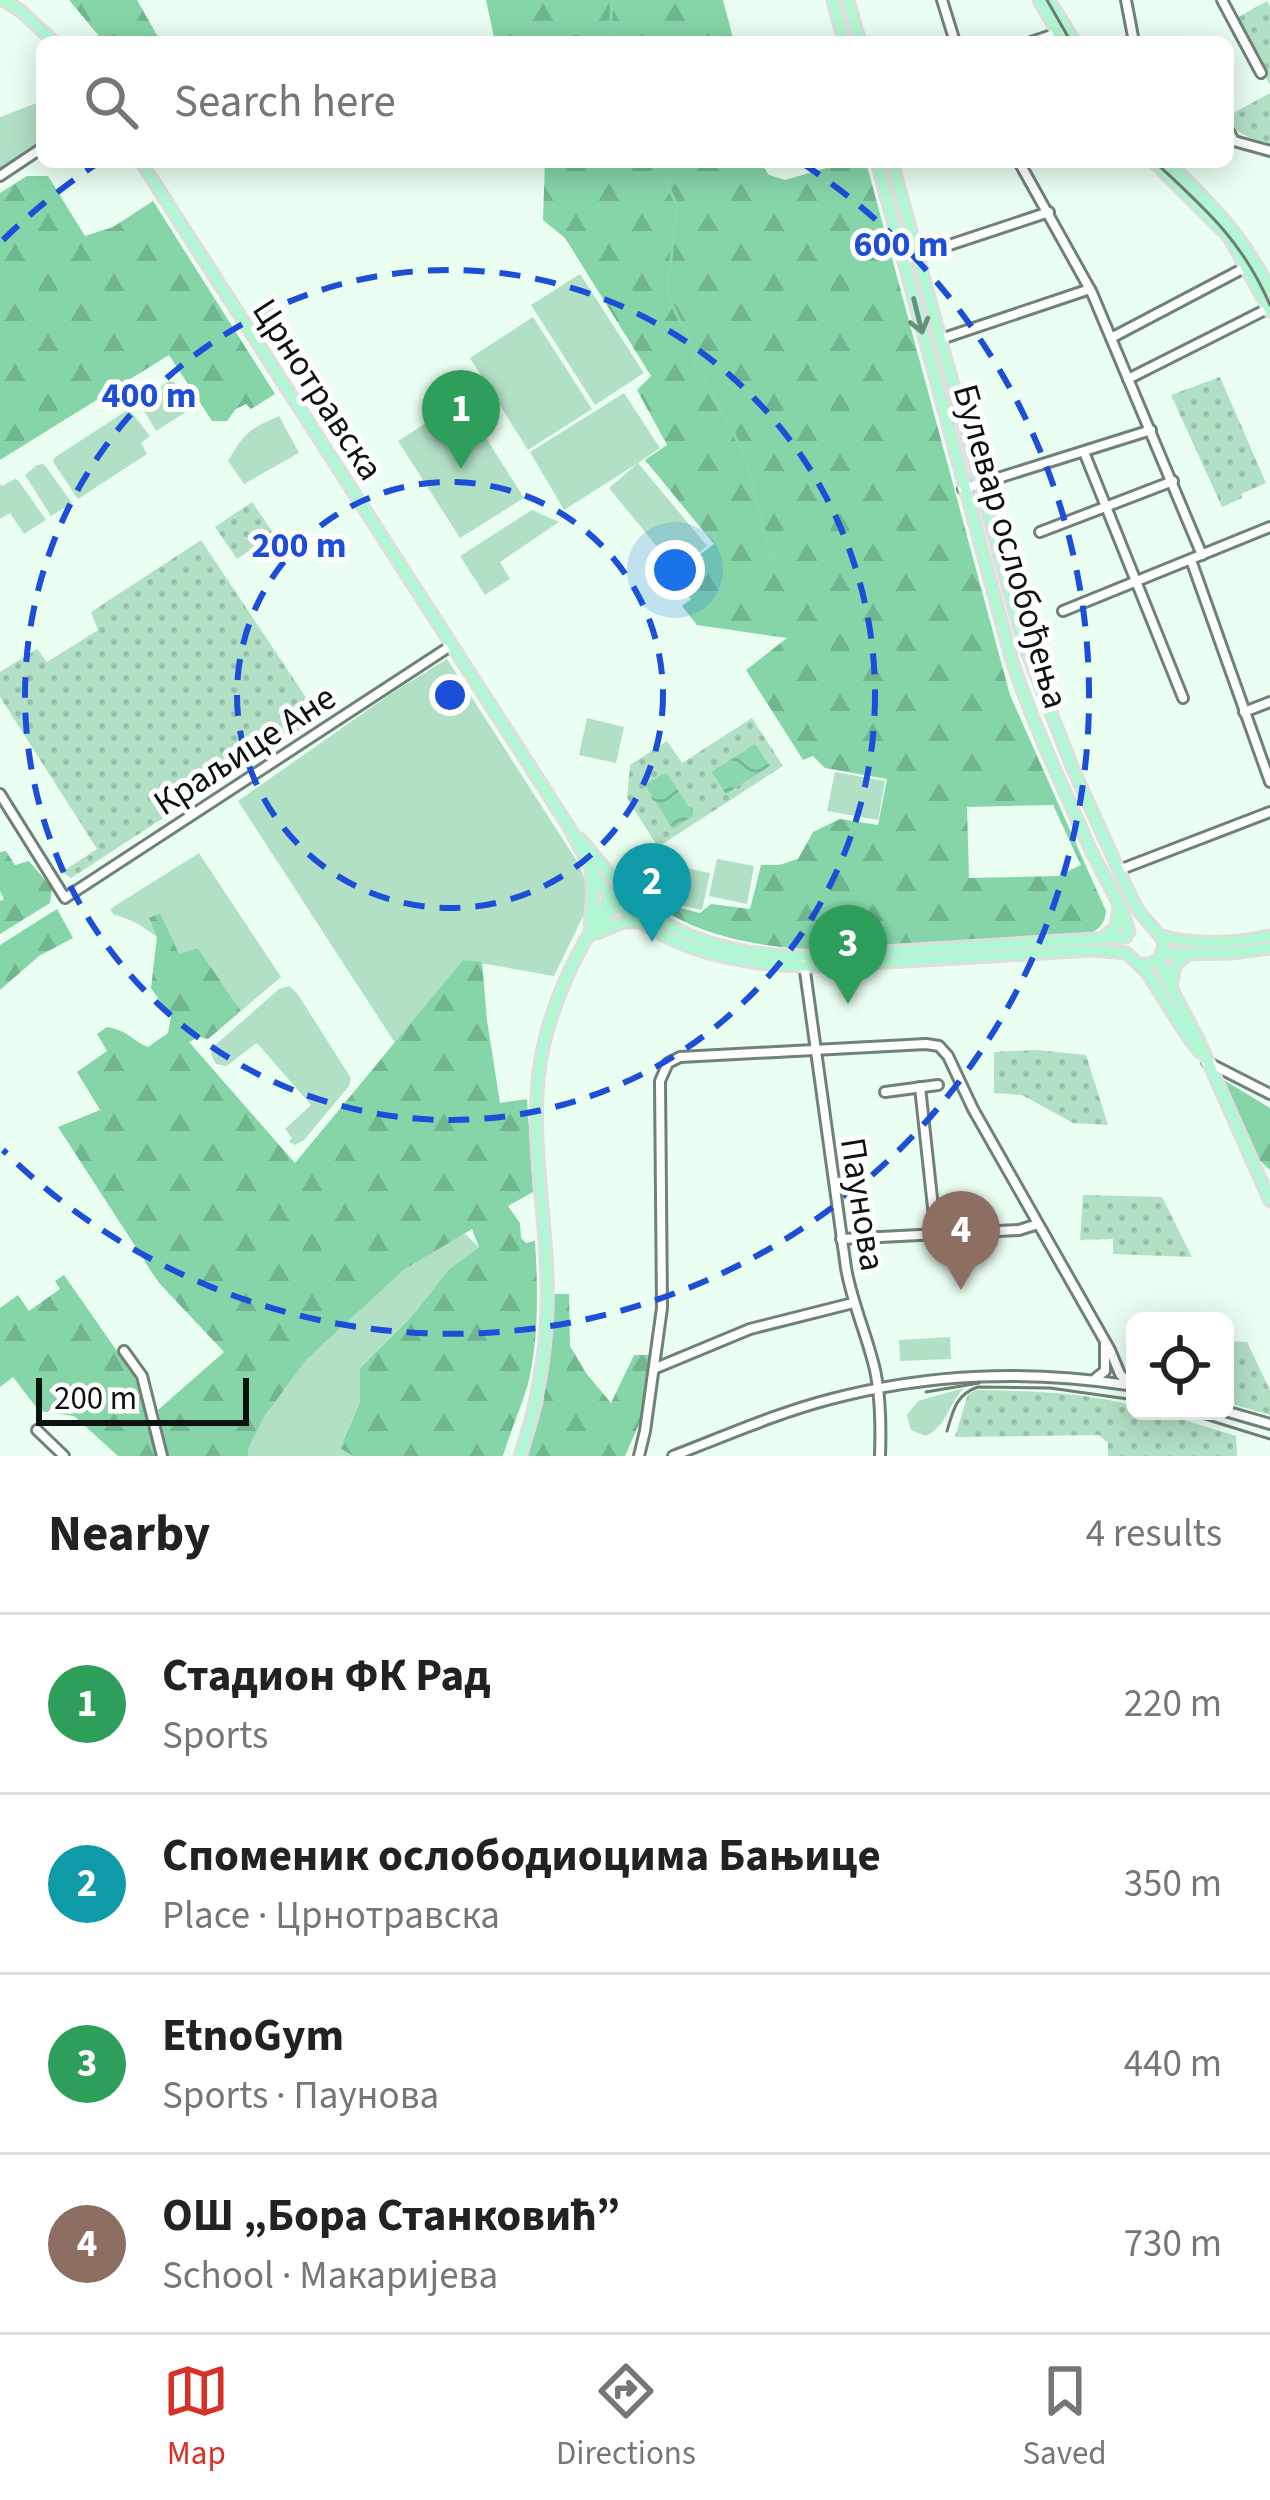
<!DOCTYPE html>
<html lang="en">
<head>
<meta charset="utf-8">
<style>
	:root { --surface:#fff; --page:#f6f6f6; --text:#222; --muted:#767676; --line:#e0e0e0; --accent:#d93025 }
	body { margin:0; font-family:"Source Sans 3",sans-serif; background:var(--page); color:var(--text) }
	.controls { position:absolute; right:36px; bottom:36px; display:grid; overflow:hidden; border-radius:18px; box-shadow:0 6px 30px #0003 }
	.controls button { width:108px; height:108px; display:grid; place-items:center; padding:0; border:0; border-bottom:3px solid var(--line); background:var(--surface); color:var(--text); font:60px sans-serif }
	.scale { position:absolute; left:36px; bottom:30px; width:213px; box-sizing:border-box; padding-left:12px; border:6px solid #0c120e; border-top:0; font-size:33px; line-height:42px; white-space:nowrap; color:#0c120e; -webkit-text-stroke:9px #fff; paint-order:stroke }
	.you { position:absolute; left:675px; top:570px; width:42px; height:42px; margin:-30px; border:9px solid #fff; border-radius:50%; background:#1a73e8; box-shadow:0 0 0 18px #1a73e833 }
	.badge { display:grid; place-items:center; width:78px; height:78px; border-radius:50%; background:var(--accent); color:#fff; font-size:39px; font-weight:700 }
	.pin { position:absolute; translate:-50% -99px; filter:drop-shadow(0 3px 6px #0008) }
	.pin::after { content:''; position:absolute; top:63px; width:42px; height:36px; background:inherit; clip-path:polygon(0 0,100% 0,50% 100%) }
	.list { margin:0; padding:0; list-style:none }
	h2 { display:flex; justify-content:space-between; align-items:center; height:156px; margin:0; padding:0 48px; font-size:51px }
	h2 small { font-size:39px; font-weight:400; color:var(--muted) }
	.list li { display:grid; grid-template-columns:78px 1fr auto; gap:36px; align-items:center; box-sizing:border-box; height:180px; padding:0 48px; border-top:3px solid var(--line) }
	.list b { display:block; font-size:45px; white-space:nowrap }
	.list p { margin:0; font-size:39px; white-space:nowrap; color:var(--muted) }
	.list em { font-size:39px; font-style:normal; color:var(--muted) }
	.icon { flex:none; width:66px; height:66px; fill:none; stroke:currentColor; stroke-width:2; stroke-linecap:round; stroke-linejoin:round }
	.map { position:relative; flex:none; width:1270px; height:1456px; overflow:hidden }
	.search { position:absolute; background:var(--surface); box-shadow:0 6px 30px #0003; left:36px; right:36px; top:36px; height:132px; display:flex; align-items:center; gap:30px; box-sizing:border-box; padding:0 42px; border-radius:18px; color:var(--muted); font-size:45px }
	.sheet { height:876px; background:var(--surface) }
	nav { display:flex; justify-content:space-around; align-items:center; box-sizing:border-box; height:168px; border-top:3px solid var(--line); background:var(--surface); font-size:33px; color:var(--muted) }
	nav a { display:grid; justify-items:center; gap:6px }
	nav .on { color:var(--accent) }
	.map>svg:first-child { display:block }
	.green { fill:#b2e0c5 }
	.forest { fill:url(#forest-firs); fill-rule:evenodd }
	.park { fill:url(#park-dots) }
	.water { fill:url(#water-waves) }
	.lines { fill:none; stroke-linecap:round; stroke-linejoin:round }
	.stream { stroke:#89d7ac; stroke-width:3 }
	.minor-casing { stroke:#708278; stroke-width:14 }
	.major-casing { stroke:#dddedd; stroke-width:15 }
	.minor { stroke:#fff; stroke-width:8 }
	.major { stroke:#b0f8d3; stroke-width:9 }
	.tram { stroke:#707c74; stroke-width:3 }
	.oneway { stroke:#66907a }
	.ring { fill:none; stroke:#1d4ed8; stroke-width:6; stroke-dasharray:21 15 }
	.labels { text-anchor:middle; stroke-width:10; stroke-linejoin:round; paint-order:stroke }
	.street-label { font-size:36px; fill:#0c120e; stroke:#fff }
	.centre { fill:#1d4ed8; stroke:#fff; stroke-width:6 }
	.ring-label { font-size:36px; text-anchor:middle; font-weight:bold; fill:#1d4ed8; stroke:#fff; stroke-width:10; stroke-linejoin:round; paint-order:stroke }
</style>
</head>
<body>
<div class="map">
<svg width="1270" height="1456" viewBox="0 0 1270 1456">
	<defs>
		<pattern id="forest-firs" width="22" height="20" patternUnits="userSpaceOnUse" patternTransform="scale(3)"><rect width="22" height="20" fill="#86d5a9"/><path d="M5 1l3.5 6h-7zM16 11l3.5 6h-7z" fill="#72b690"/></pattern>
		<pattern id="park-dots" width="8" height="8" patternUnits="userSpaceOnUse" patternTransform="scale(3)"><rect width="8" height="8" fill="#b2e0c5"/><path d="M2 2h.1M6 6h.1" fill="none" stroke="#98bfa8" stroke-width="1.8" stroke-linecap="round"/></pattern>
		<pattern id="water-waves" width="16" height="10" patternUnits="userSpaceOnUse" patternTransform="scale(3)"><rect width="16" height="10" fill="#89d7ac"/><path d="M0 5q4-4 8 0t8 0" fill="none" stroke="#75b893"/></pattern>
	</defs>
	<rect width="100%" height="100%" fill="#eafef1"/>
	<g class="green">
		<polygon points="42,101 42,143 0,169 0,117"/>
		<polygon points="580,274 644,373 595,405 531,305"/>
		<polygon points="533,317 592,409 528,450 470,358"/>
		<polygon points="169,381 174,382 192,408 156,431 140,404 143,399"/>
		<polygon points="624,393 660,448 638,463 707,546 677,571 609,488 638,463 564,510 530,452"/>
		<polygon points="462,400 524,498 460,538 398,441"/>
		<polygon points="129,409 150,436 141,443 147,454 78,499 53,462 54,458"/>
		<path d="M 279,416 L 299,453 L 244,484 L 228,461 C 244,433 249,429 279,416 Z"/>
		<polygon points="44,464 72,503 51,516 25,475 37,465"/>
		<polygon points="15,479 18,480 46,520 24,534 10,513 0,519 0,484 2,486"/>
		<polygon points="532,510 559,522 500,562 510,579 485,595 460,556"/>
		<polygon points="447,659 580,866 588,890 588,906 554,976 463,960 395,1043 238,801 389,695"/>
		<polygon points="587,718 624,727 616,763 579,755"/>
		<polygon points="835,772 885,781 878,820 827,811"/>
		<path d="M 199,853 L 281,977 L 241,1011 L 198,948 L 179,955 C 160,939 139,920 114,915 L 110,909 Z"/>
		<polygon points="717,859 754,866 747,904 709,896"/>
		<polygon points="672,865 710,873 702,910 665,902"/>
		<polygon points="289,986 297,993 351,1078 349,1086 304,1140 295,1145 289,1142 292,1138 285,1129 311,1105 257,1043 226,1066 216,1064 211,1054 212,1048 279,989"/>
		<polygon points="464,1233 479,1247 449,1269 413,1315 360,1368 360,1402 340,1447 353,1456 248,1456 249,1447 264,1417 307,1359 405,1269"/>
		<polygon points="950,1337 951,1359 900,1361 899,1340"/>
		<path d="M 964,1388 C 948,1404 948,1425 926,1436 L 911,1430 L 907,1415 L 918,1401 Z"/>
	</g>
	<g class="forest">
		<polygon points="69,0 137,0 161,42 104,42"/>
		<polygon points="486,0 723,0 734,42 495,42"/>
		<path d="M 545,162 L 760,162 L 769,175 L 785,180 L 847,162 L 866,162 L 1010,695 L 1106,911 C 1105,922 1101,928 1091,933 C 1075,940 1028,939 1008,940 C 924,945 821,959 739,940 C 692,929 661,913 625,881 L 635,871 L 663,882 L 656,899 L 657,902 L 700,913 L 711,904 L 750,909 L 761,865 L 779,865 L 798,859 L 813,832 L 840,819 L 878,825 L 887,779 L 825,768 L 813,756 L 803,760 L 746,670 L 787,638 L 697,625 L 682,606 L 691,599 L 672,575 L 714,544 L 645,460 L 667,445 L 637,390 L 651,376 L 565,238 L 543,220 ZM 1053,805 L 1081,865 L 1058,876 L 969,878 L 967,807 Z"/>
		<polygon points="27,176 48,176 85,236 113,227 153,201 275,394 251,409 246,404 236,409 227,421 212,421 169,355 0,460 0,193"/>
		<polygon points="6,851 15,865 29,861 52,888 50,903 0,934 0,901 4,899 0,891 0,852"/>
		<polygon points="57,909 73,938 39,956 0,990 0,945"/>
		<path d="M 160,913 L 179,954 L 198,948 L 241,1011 L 208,1039 L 199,1037 L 189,1042 L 295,1163 L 463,960 L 482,962 L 487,1020 L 500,1103 L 527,1099 L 533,1192 L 508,1206 L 520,1223 L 521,1238 L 526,1243 L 535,1241 C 538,1288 539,1338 528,1384 C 521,1408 510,1432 503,1456 L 353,1456 L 340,1448 L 360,1402 L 360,1368 L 413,1315 L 449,1269 L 479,1247 L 472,1229 L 405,1269 L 307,1359 L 264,1417 L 249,1447 L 248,1456 L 167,1456 L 158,1410 L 224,1352 L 159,1283 L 58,1127 L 100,1110 L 77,1072 L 107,1051 L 97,1034 L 107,1027 C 130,1031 129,1039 148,1047 L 168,1033 L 171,1017 L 151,988 L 157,936 L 149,918 Z"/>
		<polygon points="1219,1077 1270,1108 1270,1170 1259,1160"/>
		<polygon points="64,1275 135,1377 157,1456 118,1456 74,1416 39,1411 13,1377 0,1387 0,1308 18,1295 29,1311 60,1289 55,1281"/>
		<polygon points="554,1294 569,1294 570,1346 586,1373 611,1403 634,1355 652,1355 640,1422 625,1456 528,1456 543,1404"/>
	</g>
	<g class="park">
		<polygon points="1267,1 1270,7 1270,85 1235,19"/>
		<polygon points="1270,93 1270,149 1232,128 1228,116"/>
		<polygon points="1220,377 1266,483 1241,494 1242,498 1222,507 1171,395"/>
		<polygon points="252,502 274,534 237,559 215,527"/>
		<polygon points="201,540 319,717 71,878 62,872 97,849 0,697 0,672 37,649 47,662 98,630 91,612"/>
		<polygon points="752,718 783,766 658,847 627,798 630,765 667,741 682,763"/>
		<polygon points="1036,1050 1086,1055 1108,1125 1073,1123 1022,1095 994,1093 994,1052"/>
		<polygon points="1083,1195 1162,1197 1192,1257 1113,1254 1113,1239 1080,1240"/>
		<polygon points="1225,1341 1247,1342 1270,1390 1270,1415 1225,1402"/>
		<path d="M 977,1390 C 1030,1391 1083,1392 1135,1406 L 1135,1411 L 1155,1411 L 1236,1436 L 1237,1456 L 1108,1456 L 1108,1443 L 1099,1435 L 955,1437 L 968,1394 Z"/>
	</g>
	<g class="water">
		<polygon points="755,744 770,766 726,794 712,772"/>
		<polygon points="666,772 694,815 673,829 645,785"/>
	</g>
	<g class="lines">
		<g class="stream">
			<path d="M 611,0 C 613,15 608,28 613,42"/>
			<polyline points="656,162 677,205 667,294 696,354 694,366 704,378 746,457 770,556 803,579"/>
			<polyline points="757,570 768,558"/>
		</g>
		<defs>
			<g id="minor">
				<polyline points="942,0 955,42"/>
				<polyline points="1126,0 1134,42"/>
				<polyline points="1222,0 1261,73"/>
				<polyline points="1031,42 1060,32"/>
				<polyline points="1228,130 1234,141 1270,151"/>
				<polyline points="1019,162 1092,293 1202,555"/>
				<polyline points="0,176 42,148"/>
				<polyline points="904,260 1049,212"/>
				<polyline points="1111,338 1248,266"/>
				<polyline points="941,339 1090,289"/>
				<polyline points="1128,379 1269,308"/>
				<polyline points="1084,452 1183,698"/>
				<polyline points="963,489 1151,430"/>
				<polyline points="1040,532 1173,481"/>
				<polyline points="1191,560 1270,782"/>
				<polyline points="1063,611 1270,527"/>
				<polyline points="1244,712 1270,702"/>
				<polyline points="0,794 65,898 452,645"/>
				<polyline points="1119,870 1270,812"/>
				<path d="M 804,964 L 846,1268 C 852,1303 867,1335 875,1370 C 881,1398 881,1427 880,1456"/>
				<polyline points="1207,1062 1270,1094"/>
				<polyline points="920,1087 936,1235"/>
				<polyline points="885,1092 938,1085"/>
				<polyline points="841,1239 1019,1230 1038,1224"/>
				<polyline points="124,1351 142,1376 162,1456"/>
				<polyline points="656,1368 750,1329 853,1303"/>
				<polyline points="1096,1378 1105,1371 1105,1344"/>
				<polyline points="1225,1411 1270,1424"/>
				<polyline points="37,1430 64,1456"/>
				<polyline points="639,1456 645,1431 662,1308 660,1081 668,1063 680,1057 926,1044 939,1046 948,1056 973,1109 1110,1350 1120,1374 1130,1385"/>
				<path d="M 673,1456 C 725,1436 777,1413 831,1399 C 931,1373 1026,1370 1128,1385"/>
			</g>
			<g id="major">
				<polyline points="3,0 21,11 54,42"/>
				<polyline points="833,0 844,42"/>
				<polyline points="848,0 860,42"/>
				<polyline points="1039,0 1063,42"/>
				<polyline points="1049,0 1075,42"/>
				<path d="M 141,162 L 569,827 C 581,849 592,874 608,893 C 658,951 745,967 818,966 L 1093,950 L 1126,953"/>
				<path d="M 877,162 L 1012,661 C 1033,724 1062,785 1089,846 C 1102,875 1121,901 1129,932"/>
				<path d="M 892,162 L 1023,641 L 1073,769 L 1130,895 L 1138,910 L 1163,940 C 1165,956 1155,966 1140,964"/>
				<polyline points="1154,162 1229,237 1270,311"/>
				<path d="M 1168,162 C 1210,203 1244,236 1270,291"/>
				<path d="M 580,839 C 597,858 612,879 630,897 C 681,944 750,958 817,956 L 1126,937"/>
				<polyline points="590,923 593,894 591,874"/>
				<polyline points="597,933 623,922 643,922"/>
				<polyline points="591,935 619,902"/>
				<path d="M 1162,936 C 1196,946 1236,943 1270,936"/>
				<polyline points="1103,938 1116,927 1119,907"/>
				<polyline points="1126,953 1146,971 1188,1037 1200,1052"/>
				<polyline points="1162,954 1232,953 1270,948"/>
				<polyline points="1159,958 1165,976 1199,1041 1270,1201"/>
				<polyline points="1171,988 1175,965 1190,953"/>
				<path d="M 520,1456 C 536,1410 545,1360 547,1311 C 550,1234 531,1157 538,1080 C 543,1030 561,984 585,941 C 595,924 598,908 614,895"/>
			</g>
		</defs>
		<use href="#minor" class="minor-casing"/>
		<use href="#major" class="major-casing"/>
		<use href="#minor" class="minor"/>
		<use href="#major" class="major"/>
		<g class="tram">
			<polyline points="1047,0 1071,42"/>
			<path d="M 1155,162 C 1205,209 1242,240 1270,305"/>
			<polyline points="926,1392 979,1383"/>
			<polyline points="1179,1411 1270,1439"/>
			<path d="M 947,1431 C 953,1411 956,1394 978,1387 L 1050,1388 L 1135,1400"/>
		</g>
	</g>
	<defs><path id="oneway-shaft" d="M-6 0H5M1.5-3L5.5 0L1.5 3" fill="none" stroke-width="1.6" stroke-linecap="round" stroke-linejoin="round" transform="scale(3)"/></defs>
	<use class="oneway" href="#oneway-shaft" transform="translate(918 316) rotate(76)"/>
	<g class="ring">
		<circle cx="450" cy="695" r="213"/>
		<circle cx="450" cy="695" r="425"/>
		<path d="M3 240A638 638 0 0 1 98 163M802 163A638 638 0 1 1 3 1150"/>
	</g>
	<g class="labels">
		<g class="street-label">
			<text transform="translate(319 389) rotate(57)" y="13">Црнотравска</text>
			<text transform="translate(1012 546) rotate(74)" y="13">Булевар ослобођења</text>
			<text transform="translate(244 749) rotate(-33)" y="13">Краљице Ане</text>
			<text transform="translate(864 1204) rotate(81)" y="13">Паунова</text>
		</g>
	</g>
	<circle cx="450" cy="695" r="18" class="centre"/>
	<g class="ring-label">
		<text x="901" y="256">600 m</text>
		<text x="149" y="407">400 m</text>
		<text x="299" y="557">200 m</text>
	</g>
</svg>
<div class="controls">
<button><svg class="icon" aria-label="locate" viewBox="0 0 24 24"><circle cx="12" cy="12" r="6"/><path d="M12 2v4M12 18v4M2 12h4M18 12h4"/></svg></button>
</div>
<div class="scale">200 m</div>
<div class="you"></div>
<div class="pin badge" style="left:461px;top:469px;background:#2e9e5b">1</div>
<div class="pin badge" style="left:652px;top:942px;background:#0f9aa8">2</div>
<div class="pin badge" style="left:848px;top:1004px;background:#2e9e5b">3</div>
<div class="pin badge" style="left:961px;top:1290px;background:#8d6e63">4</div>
<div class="search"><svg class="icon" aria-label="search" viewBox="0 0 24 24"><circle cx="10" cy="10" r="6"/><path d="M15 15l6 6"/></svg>Search here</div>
</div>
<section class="sheet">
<h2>Nearby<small>4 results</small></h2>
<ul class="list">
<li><span class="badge" style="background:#2e9e5b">1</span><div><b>Стадион ФК Рад</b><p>Sports</p></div><em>220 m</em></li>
<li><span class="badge" style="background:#0f9aa8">2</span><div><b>Споменик ослободиоцима Бањице</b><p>Place · Црнотравска</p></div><em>350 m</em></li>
<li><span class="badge" style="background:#2e9e5b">3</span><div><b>EtnoGym</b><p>Sports · Паунова</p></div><em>440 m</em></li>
<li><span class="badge" style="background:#8d6e63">4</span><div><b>ОШ „Бора Станковић”</b><p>School · Макаријева</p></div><em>730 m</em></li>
</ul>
</section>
<nav>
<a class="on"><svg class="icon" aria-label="map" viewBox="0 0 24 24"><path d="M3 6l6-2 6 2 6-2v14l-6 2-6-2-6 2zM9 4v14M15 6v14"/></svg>Map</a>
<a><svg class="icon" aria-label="directions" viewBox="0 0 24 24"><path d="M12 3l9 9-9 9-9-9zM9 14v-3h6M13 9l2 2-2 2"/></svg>Directions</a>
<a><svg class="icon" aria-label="saved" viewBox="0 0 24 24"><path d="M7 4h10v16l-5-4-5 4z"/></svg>Saved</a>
</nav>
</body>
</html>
